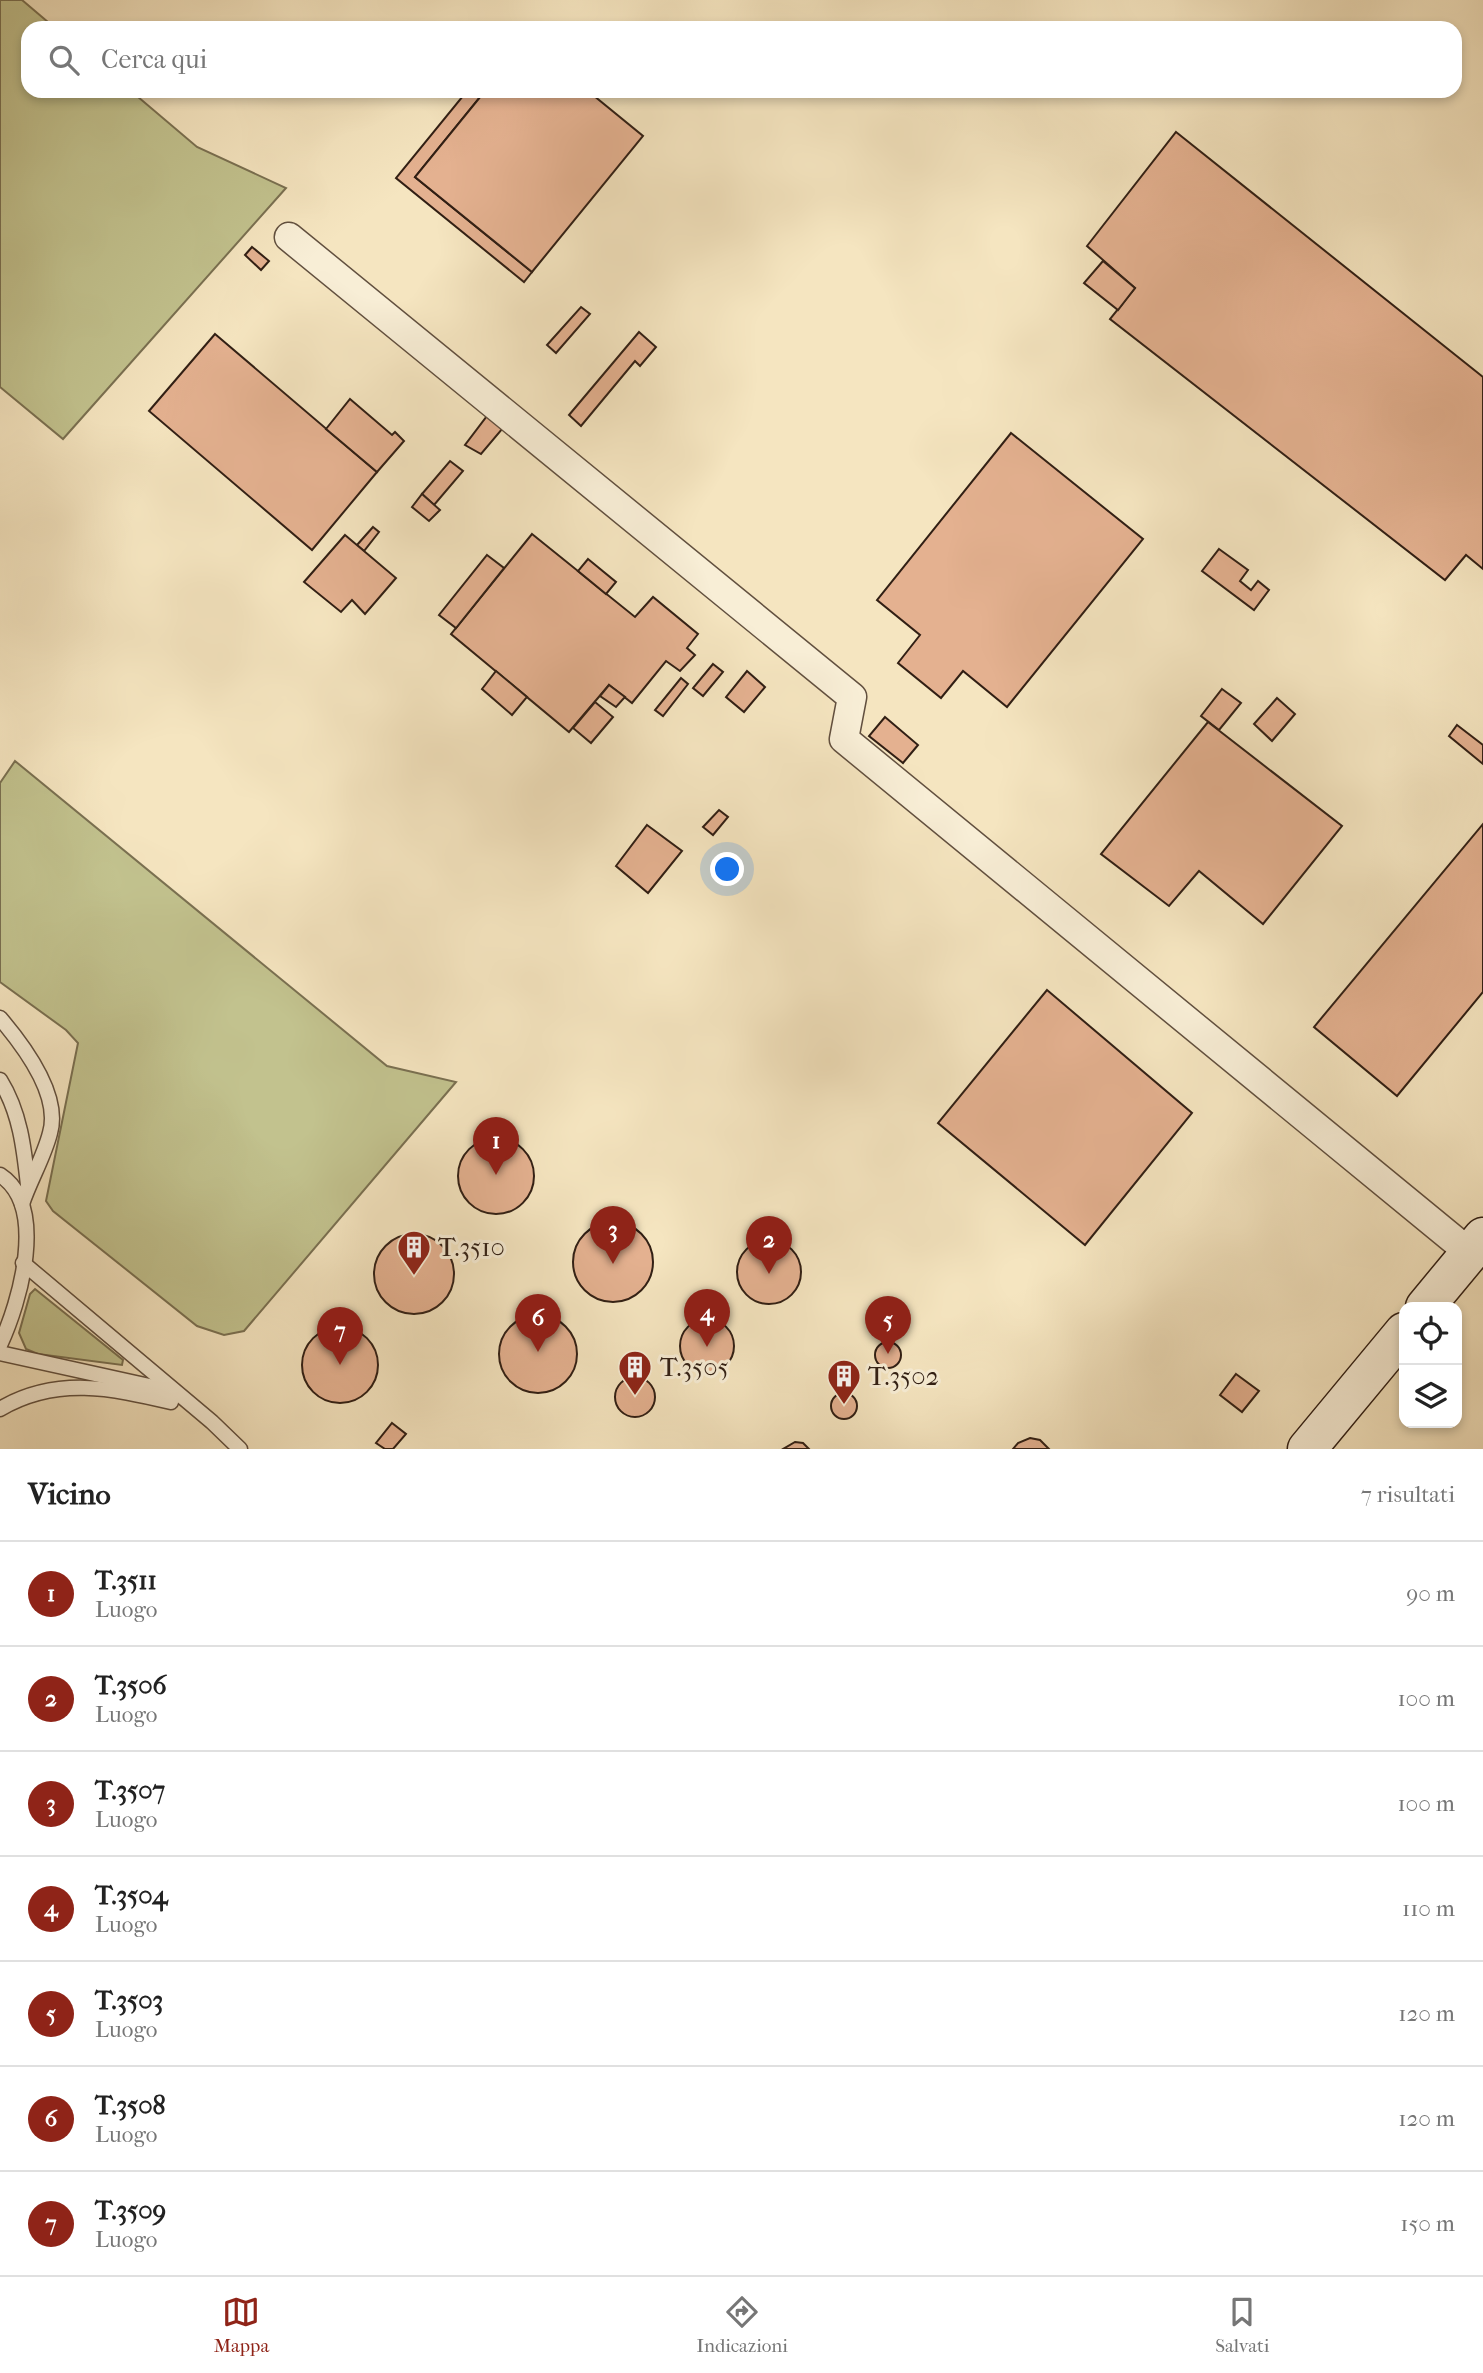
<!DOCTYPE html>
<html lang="it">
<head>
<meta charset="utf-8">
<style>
	:root { --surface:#fff; --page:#f2f2f2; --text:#222; --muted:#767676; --line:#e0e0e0; --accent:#8f2418 }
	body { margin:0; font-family:"IM FELL French Canon",serif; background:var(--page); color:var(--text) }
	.controls { position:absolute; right:21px; bottom:21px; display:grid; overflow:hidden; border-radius:14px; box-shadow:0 4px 10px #0003 }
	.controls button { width:63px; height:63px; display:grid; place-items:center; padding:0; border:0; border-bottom:2px solid var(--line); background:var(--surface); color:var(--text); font:35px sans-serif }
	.you { position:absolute; left:728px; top:870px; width:24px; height:24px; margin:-18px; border:5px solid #fff; border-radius:50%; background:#1a73e8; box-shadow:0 0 0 10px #1a73e833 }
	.badge { display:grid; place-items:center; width:46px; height:46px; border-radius:50%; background:var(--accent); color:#fff; font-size:23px; font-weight:700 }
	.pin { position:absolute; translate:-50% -58px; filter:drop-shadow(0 2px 4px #0008) }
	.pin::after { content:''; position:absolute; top:37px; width:24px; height:21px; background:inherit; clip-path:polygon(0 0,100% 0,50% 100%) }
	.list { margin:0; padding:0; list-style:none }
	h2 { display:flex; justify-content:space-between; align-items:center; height:91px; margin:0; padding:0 28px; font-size:30px }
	h2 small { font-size:23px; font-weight:400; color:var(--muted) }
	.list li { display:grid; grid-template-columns:46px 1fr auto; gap:21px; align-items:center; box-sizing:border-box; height:105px; padding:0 28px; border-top:2px solid var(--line) }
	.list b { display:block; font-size:26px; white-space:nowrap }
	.list p { margin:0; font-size:23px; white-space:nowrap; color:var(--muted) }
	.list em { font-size:23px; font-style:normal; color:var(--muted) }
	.icon { flex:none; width:38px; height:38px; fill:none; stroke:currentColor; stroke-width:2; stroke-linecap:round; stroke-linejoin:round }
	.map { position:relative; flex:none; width:1483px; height:1449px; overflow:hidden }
	.search { position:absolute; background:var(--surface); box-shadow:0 4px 10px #0003; left:21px; right:21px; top:21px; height:77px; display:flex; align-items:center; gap:18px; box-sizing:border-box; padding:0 24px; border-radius:21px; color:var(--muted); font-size:26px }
	.sheet { height:826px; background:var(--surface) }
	nav { display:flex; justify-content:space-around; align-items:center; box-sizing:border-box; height:98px; border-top:2px solid var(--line); background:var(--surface); font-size:19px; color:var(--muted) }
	nav a { display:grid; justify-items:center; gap:4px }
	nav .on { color:var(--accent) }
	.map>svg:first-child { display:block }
	.green { fill:#c2c28e; stroke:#7a7051; stroke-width:2 }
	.building { fill:#e4b190; stroke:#311f14; stroke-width:2 }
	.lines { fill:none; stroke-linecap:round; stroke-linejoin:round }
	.lane-casing { stroke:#62503f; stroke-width:17 }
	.street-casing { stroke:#62503f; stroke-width:31 }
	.secondary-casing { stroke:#311f14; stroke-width:41 }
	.lane { stroke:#f8eed6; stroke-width:14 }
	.street { stroke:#f8eed6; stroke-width:28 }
	.secondary { stroke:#f8eed6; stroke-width:38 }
	.labels { text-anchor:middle; stroke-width:6; stroke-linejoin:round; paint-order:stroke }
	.poi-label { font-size:26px; fill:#311f14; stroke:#f8eed6; text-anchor:start }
</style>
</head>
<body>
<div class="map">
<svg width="1483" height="1449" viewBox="0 0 1483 1449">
	<rect width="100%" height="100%" fill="#f5e5c0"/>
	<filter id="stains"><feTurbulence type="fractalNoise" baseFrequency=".00286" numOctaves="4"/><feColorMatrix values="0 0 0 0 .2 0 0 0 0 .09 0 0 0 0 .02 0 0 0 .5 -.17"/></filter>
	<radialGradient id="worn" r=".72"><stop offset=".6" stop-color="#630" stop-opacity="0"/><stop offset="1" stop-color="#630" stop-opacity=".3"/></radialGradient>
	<g class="green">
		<polygon points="0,0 22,0 55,28 28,28 28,91 131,91 197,147 286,188 63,439 0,387"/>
		<polygon points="15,761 387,1066 456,1082 244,1331 224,1335 197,1326 53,1211 46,1201 78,1043 66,1030 0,982 0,783"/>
		<polygon points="35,1289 123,1360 122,1365 38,1354 26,1349 19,1333 30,1294"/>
	</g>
	<g class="building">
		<polygon points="467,91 485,91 415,177 532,272 524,282 396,178"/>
		<polygon points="485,91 588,91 643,136 532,272 415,177"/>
		<polygon points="1176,132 1483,377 1483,569 1466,555 1445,580 1110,319 1135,288 1087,246"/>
		<polygon points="252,247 269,261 261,270 245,255"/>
		<polygon points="1103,261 1135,288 1118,310 1084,283"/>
		<polygon points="581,307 590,314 556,353 547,345"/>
		<polygon points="639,332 656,347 640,366 635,361 581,426 569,415"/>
		<polygon points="215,334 377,472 312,550 149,411"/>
		<polygon points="350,399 392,435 395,432 404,441 377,472 326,429"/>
		<polygon points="487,416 503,428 481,454 465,445"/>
		<polygon points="1011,433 1143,539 1007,707 963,671 941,698 898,663 920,635 877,600"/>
		<polygon points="450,461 463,471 434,505 422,494"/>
		<polygon points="422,494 440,510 429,521 412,507"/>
		<polygon points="373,527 379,532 364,551 357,545"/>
		<polygon points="532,534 635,617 653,597 698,634 687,648 695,655 680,671 666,661 632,703 609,685 569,732 451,634"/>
		<polygon points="345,535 396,578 365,614 352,600 341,612 304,582"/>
		<polygon points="1219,549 1248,570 1240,581 1251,590 1258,581 1269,590 1254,610 1202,571"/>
		<polygon points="487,555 504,568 456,628 439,615"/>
		<polygon points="588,559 616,582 606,594 578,571"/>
		<polygon points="713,664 723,672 703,696 693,688"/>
		<polygon points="496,671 527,697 512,715 482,689"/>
		<polygon points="747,671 765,687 744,712 726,697"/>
		<polygon points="681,678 688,684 663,716 655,710"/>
		<polygon points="609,685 625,697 616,707 600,696"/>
		<polygon points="1222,689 1241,703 1219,730 1201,716"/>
		<polygon points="1277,698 1295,714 1272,741 1254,724"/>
		<polygon points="595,702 613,717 591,743 573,728"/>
		<polygon points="885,717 918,745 903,763 869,736"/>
		<polygon points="1208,722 1342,826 1263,924 1199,871 1169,906 1101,854"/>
		<polygon points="1457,725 1483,745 1483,764 1449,736"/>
		<polygon points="719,810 728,817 713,835 703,827"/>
		<polygon points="1483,824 1483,992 1397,1096 1314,1027"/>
		<polygon points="647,825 682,851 648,893 616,866"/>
		<polygon points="1047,990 1192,1113 1085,1245 938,1123"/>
		<circle cx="496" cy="1176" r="38"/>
		<circle cx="613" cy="1262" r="40"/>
		<circle cx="414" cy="1274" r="40"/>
		<circle cx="769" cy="1272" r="32"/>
		<circle cx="538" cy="1354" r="39"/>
		<circle cx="707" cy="1346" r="27"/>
		<circle cx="340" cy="1365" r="38"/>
		<circle cx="888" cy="1355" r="13"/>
		<polygon points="1236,1374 1259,1391 1242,1412 1220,1395"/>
		<circle cx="635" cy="1397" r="20"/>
		<circle cx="844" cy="1406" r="13"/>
		<polygon points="392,1423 406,1434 393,1449 385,1449 376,1443"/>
		<polygon points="1030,1438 1040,1440 1049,1449 1013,1449 1018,1443"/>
		<polygon points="795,1442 803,1443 809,1449 783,1449"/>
	</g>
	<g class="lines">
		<defs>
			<g id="lane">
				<path d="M 0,1018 C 23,1045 61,1095 50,1133 C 44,1157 30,1180 22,1204"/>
				<path d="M 0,1080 C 20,1112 24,1148 28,1185"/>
				<path d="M 0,1175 C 48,1206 20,1302 0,1345"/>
				<polyline points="23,1263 212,1422 240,1449"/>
				<polyline points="0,1353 154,1387 169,1396"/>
				<path d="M 0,1409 C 56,1376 112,1388 171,1402"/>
			</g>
			<polyline id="street" points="289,237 852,697 844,739 1470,1253"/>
			<g id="secondary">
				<polyline points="1425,1307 1483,1237"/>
				<polyline points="1307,1449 1404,1332"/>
			</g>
		</defs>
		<use href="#lane" class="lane-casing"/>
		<use href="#street" class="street-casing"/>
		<use href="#secondary" class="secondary-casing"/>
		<use href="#lane" class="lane"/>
		<use href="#street" class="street"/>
		<use href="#secondary" class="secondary"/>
	</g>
	<defs>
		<symbol id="building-pin" viewBox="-11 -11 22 30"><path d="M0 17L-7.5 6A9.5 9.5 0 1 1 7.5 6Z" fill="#8f2418" stroke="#f8eed6"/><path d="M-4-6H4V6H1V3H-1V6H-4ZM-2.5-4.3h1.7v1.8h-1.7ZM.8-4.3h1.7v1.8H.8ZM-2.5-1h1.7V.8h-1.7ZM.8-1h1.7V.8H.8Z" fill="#fff"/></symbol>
	</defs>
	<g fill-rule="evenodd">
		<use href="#building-pin" x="395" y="1228" width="38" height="52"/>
		<use href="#building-pin" x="616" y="1348" width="38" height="52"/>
		<use href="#building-pin" x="825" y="1357" width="38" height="52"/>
	</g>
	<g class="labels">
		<g class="poi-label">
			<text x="438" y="1256">T.3510</text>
			<text x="660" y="1376">T.3505</text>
			<text x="868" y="1385">T.3502</text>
		</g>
	</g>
	<rect width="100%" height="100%" filter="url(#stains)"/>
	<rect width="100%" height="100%" fill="url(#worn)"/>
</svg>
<div class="controls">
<button><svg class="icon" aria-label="locate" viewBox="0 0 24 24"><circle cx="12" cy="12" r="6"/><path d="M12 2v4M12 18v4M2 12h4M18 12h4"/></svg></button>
<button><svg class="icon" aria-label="layers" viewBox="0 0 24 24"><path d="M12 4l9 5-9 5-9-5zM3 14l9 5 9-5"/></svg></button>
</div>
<div class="you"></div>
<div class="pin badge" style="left:496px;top:1175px">1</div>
<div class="pin badge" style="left:769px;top:1274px">2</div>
<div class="pin badge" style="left:613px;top:1264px">3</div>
<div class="pin badge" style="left:707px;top:1347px">4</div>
<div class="pin badge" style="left:888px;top:1354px">5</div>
<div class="pin badge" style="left:538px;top:1352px">6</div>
<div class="pin badge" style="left:340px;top:1365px">7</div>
<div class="search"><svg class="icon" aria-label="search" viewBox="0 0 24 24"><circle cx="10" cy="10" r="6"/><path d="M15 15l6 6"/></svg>Cerca qui</div>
</div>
<section class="sheet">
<h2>Vicino<small>7 risultati</small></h2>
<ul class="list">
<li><span class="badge">1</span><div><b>T.3511</b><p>Luogo</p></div><em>90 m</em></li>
<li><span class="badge">2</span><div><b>T.3506</b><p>Luogo</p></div><em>100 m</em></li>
<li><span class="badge">3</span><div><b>T.3507</b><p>Luogo</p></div><em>100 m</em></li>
<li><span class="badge">4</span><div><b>T.3504</b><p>Luogo</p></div><em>110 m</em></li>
<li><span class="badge">5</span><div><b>T.3503</b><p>Luogo</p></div><em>120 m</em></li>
<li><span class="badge">6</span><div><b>T.3508</b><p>Luogo</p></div><em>120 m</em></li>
<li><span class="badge">7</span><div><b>T.3509</b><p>Luogo</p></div><em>150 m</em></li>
</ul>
</section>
<nav>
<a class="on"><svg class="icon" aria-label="map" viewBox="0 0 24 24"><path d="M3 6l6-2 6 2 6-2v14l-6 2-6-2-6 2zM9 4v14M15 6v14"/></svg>Mappa</a>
<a><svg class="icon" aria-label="directions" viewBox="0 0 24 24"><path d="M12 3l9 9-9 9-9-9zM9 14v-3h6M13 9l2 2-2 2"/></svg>Indicazioni</a>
<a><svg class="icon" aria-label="saved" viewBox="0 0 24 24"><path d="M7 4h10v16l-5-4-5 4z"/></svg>Salvati</a>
</nav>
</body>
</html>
